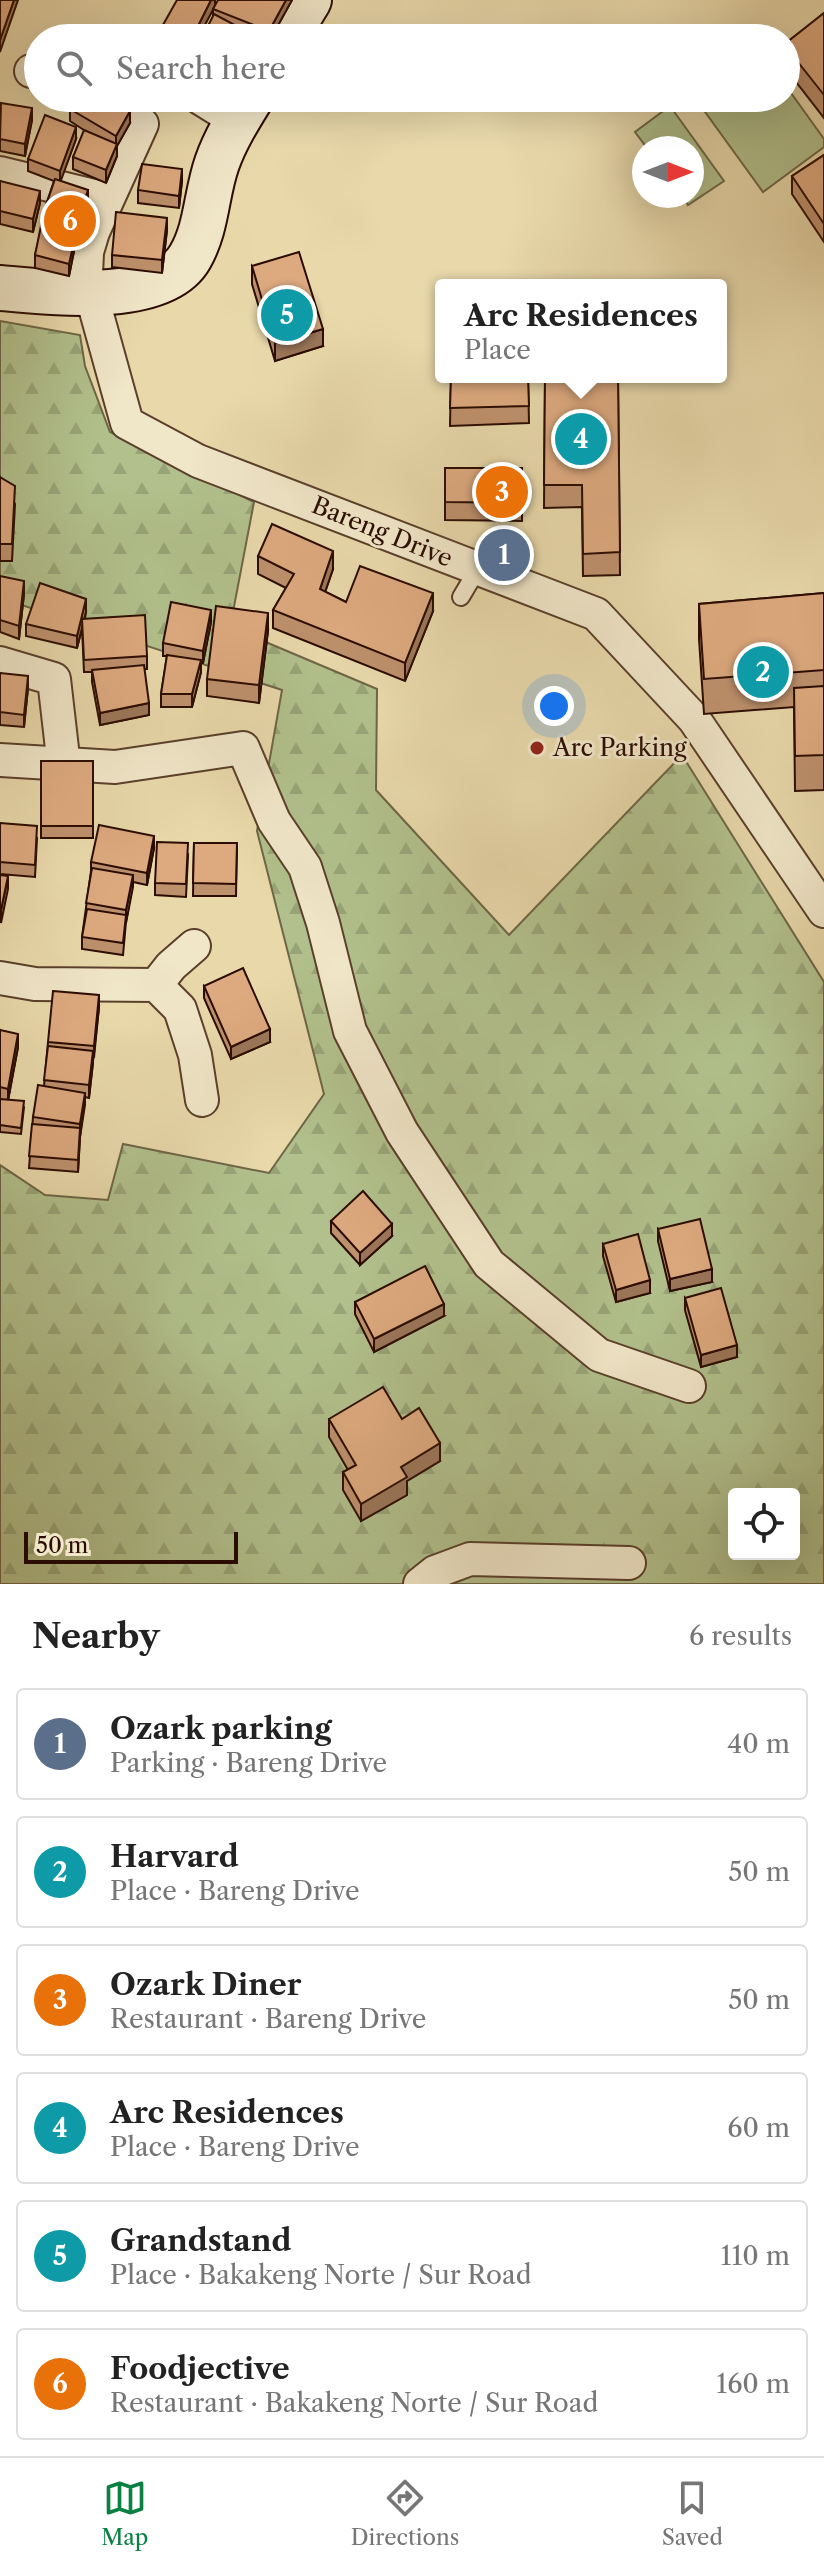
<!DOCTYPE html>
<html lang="en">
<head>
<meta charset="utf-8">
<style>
	:root { --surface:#fff; --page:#f2f2f2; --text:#222; --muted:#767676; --line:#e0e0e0; --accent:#0b8043 }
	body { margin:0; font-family:"Libre Caslon Text",serif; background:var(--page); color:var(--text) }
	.controls { position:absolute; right:24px; bottom:24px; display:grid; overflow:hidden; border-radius:8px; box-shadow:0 8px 32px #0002 }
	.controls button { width:72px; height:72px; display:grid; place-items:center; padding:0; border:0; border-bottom:2px solid var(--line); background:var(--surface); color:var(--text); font:40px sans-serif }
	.compass { position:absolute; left:632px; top:136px; width:72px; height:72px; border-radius:50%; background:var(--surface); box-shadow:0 8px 32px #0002; rotate:90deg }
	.scale { position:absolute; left:24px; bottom:20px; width:214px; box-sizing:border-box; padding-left:8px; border:4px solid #2b0c00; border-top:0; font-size:22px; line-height:28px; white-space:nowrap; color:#2b0c00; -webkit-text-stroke:6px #f0e6c8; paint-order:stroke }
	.you { position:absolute; left:554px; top:706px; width:28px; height:28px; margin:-20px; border:6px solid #fff; border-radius:50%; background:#1a73e8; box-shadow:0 0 0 12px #1a73e833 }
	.badge { display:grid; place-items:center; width:52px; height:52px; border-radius:50%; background:var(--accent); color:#fff; font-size:26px; font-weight:700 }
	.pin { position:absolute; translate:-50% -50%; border:4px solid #fff; box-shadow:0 2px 8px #0006 }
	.popup { position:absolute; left:435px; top:279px; width:292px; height:104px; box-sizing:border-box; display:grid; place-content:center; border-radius:8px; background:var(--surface); filter:drop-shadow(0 2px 6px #0005); font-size:26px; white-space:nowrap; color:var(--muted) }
	.popup b { font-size:30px; color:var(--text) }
	.popup::after { content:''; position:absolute; left:50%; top:100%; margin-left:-16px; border:16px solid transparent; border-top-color:var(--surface) }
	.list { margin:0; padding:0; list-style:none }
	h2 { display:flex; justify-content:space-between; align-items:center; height:104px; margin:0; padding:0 32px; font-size:34px }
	h2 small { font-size:26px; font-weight:400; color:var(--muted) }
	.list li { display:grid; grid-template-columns:52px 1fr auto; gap:24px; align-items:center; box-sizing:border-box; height:112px; margin:0 16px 16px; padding:0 16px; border:2px solid var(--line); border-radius:8px }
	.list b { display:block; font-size:30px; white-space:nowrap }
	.list p { margin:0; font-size:26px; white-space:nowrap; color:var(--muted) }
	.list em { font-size:26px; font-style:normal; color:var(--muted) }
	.icon { flex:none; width:44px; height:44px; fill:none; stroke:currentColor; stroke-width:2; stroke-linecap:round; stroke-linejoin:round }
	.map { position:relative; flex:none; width:824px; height:1584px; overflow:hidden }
	.search { position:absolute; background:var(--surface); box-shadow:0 8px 32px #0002; left:24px; right:24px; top:24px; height:88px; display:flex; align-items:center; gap:20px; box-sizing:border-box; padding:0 28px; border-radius:44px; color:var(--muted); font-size:30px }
	.sheet { height:872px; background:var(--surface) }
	nav { display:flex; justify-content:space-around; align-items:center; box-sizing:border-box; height:112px; border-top:2px solid var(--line); background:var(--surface); font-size:22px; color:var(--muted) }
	nav a { display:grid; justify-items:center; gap:4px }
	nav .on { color:var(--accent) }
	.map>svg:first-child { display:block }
	.forest { fill:url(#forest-firs); stroke:#6e6646; stroke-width:2; fill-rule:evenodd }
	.green { fill:#b1c08c; stroke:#6e6646; stroke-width:2 }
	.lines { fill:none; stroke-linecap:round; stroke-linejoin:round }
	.service-casing { stroke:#5a3f2a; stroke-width:20 }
	.minor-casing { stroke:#5a3f2a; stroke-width:36 }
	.secondary-casing { stroke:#2b0c00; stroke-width:48 }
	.service { stroke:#f0e6c8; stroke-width:16 }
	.minor { stroke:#f0e6c8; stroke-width:32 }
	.secondary { stroke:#f0e6c8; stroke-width:44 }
	.wall { fill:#be916d; stroke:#2b0c00; stroke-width:2 }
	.shaded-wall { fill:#9b7659; stroke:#2b0c00; stroke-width:2 }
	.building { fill:#dda97f; stroke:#2b0c00; stroke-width:2 }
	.poi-dot { fill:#8f2418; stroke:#f0e6c8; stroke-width:3 }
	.labels { text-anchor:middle; stroke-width:6; stroke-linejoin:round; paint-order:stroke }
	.street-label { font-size:24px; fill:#2b0c00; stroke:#f0e6c8 }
	.poi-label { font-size:24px; fill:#2b0c00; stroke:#f0e6c8; text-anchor:start }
</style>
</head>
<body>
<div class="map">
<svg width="824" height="1584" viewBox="0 0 824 1584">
	<defs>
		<pattern id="forest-firs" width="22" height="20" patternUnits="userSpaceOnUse" patternTransform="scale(2)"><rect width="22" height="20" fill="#b1c08c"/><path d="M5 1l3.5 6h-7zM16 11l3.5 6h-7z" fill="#98a477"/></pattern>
	</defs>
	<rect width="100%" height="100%" fill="#e8d8aa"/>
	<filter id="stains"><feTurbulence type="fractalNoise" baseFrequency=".0025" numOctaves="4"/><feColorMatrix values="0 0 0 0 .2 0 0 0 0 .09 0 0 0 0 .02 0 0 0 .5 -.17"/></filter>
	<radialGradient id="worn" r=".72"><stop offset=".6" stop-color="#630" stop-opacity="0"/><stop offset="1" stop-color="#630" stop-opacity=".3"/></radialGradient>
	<path class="forest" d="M 0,321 L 80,335 L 85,366 L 110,432 L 254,502 L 232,617 L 268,643 L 377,689 L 376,790 L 509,935 L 682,755 L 824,982 L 824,1584 L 0,1584 L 0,1165 L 45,1195 L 108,1200 L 123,1144 L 269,1173 L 324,1094 L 257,831 L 282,690 L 0,598 ZM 734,1494 L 794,1494 L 794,1554 L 734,1554 Z"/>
	<g class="green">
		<polygon points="786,86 824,139 824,147 763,192 695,98 786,98"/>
		<polygon points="670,106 724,181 688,205 682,196 692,196 692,148 647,148 635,132"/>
	</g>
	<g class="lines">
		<defs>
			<polyline id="service" points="461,597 477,570"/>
			<g id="minor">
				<polyline points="31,71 38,69"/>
				<polyline points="200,98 237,121"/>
				<polyline points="142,124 93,232 87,252 86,275 127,423 198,461 596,614 694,719 824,911"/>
				<polyline points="0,173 94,196"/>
				<polyline points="0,663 54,679 64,766"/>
				<polyline points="0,760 115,767 243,748 274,821 305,867 323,923 350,1031 402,1132 489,1264 599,1355 689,1386"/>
				<polyline points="0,978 35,984 156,985 180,1009 195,1055 202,1100"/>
				<polyline points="156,985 171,966 194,946"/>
				<polyline points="420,1584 435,1572 470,1559 629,1563"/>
			</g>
			<g id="secondary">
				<polyline points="286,38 309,0"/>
				<path d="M 0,288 C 48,292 162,306 190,257 C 207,228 206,194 217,163 C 225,140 238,119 251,98"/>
			</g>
		</defs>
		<use href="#service" class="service-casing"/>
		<use href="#minor" class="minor-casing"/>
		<use href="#secondary" class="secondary-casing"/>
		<use href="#service" class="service"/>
		<use href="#minor" class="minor"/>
		<use href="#secondary" class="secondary"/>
	</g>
	<g class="wall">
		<polygon points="292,0 271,38 202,38 213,17 213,9"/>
		<polygon points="824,13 824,118 786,69 786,43"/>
		<polygon points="0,108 32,120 25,156 0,151"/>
		<polygon points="70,109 130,123 117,146 117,156 106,183 73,169 73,157 87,132 70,121"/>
		<polygon points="76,139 60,181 88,202 77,236 69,276 35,268 35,255 43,221 43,214 54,181 28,171 28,159"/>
		<polygon points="824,155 824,242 792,194 792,176"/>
		<polygon points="0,181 40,203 33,232 0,224"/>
		<polygon points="182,181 179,208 138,203 138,190"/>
		<polygon points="167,230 162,273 112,267 112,255"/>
		<polygon points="252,266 323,346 275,361 252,284"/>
		<polygon points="451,377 528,377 529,423 450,426"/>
		<polygon points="545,377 618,377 620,575 583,576 582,507 544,508"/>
		<polygon points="445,468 522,468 522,521 445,520"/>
		<polygon points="0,477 15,504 12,561 0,561"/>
		<polygon points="258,556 333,569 325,592 346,602 433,611 405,681 273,628 273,610 286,588 258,574"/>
		<polygon points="0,576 24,594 19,639 0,632"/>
		<polygon points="824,593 824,790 795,791 794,707 704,714 699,639 699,604"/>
		<polygon points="86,612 85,618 147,656 147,669 144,669 149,715 100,725 92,682 92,672 84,672 82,629 77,648 26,636 26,624"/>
		<polygon points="211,622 203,663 201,663 201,672 192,707 161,707 161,694 167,656 163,656 163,643"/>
		<polygon points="268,631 259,703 207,696 207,679"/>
		<polygon points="0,673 28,688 24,727 0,725"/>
		<rect x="41" y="761" width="52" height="77"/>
		<polygon points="0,823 37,838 35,877 0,874"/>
		<polygon points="194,843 237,843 236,896 193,896"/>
		<polygon points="154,848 147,885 133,882 126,922 123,955 82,949 82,937 91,871 91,862"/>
		<polygon points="188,855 186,897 155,895 155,883"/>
		<polygon points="204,986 270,1042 231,1059 204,998"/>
		<polygon points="99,1007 89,1098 85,1097 80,1137 78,1172 29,1168 33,1117 44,1086 48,1042"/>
		<polygon points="0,1030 18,1047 8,1100 24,1107 21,1134 0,1132"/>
		<polygon points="331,1221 392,1236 360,1265 331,1233"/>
		<polygon points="658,1229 712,1282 670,1291 658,1241"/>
		<polygon points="603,1244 650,1293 616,1302 603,1256"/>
		<polygon points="685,1298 737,1357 701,1367 685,1310"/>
		<polygon points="355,1302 444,1316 374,1352 355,1314"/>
		<polygon points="329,1419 402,1419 440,1461 407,1481 407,1495 361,1521 343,1490 343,1472 348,1470 329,1437"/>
	</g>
	<g class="shaded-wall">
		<polygon points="14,0 18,0 0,52 0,40"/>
		<polygon points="211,0 215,0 215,6 198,38 192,38"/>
		<polygon points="286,0 292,0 271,38 269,38 269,31"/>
		<polygon points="32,108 32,120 25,156 25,144"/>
		<polygon points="130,111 130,123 117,146 117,156 106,183 106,170 116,146 116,136"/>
		<polygon points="76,127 76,139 60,183 60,171"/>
		<polygon points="182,169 182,181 179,208 179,196"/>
		<polygon points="88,190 88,202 77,236 69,276 69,264 76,231 76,225"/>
		<polygon points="40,191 40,203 33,232 33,219"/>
		<polygon points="167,218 167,230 162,273 162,260"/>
		<polygon points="323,329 323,346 275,361 275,343"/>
		<polygon points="333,551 333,569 320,607 320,589"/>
		<polygon points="24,581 24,594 19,639 19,626"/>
		<polygon points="433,593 433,611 405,681 405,663"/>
		<polygon points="86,599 86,612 77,648 77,636"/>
		<polygon points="211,610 211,622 203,663 203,651"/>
		<polygon points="268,613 268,631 259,703 259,685"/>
		<polygon points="201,660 201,672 192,707 192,694"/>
		<polygon points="28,676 28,688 24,727 24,715"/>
		<polygon points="149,703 149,715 100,725 100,713"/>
		<polygon points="154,836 154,848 147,885 147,873"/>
		<polygon points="133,875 133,887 126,923 126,910"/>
		<polygon points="8,876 8,889 1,923 1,910"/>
		<polygon points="99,995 99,1007 94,1058 94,1046"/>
		<polygon points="270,1029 270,1042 231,1059 231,1047"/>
		<polygon points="18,1034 18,1047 8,1101 8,1089"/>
		<polygon points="93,1051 93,1063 89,1098 89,1085"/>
		<polygon points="85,1093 85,1105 80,1137 78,1172 80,1124"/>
		<polygon points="392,1224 392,1236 360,1265 360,1253"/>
		<polygon points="712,1269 712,1282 670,1291 670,1279"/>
		<polygon points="650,1280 650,1293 616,1302 616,1290"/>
		<polygon points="444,1304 444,1316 374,1352 374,1339"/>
		<polygon points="737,1345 737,1357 701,1367 701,1355"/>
		<polygon points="440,1443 440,1461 407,1481 407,1495 361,1521 361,1504 401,1467"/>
	</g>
	<g class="building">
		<polygon points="0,0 14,0 0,40"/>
		<polygon points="177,0 211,0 192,38 168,38 159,32"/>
		<polygon points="218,0 286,0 269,31 213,9"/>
		<polygon points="824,13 824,95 786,47 786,43"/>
		<polygon points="214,14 259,38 202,38"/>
		<polygon points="76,98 107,98 130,111 116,136 70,109"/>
		<polygon points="1,103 32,108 25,144 0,139"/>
		<polygon points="45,115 76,127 60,171 28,159"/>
		<polygon points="84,130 117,144 106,170 73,157"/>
		<polygon points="824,155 824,224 792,176"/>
		<polygon points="142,164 182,169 179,196 138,190"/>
		<polygon points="55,179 88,190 76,225 43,214"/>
		<polygon points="0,181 40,191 33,219 0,211"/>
		<polygon points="116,212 167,218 162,260 112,255"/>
		<polygon points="42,221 77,229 69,264 35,255"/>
		<polygon points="299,252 323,329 275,343 252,266"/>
		<polygon points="451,377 528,377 529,406 450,408"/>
		<polygon points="545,377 618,377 620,552 583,554 582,485 544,485"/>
		<polygon points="445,468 522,468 522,503 445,502"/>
		<polygon points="0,477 15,486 12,544 0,544"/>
		<polygon points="272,524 333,551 320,589 346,602 360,566 433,593 405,663 273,610 294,574 258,556"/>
		<polygon points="0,576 24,581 19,626 0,620"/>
		<polygon points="40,583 86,599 77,636 26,624"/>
		<polygon points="824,593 824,670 704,679 699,604"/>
		<polygon points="171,602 211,610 203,651 163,643"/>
		<polygon points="216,606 268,613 259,685 207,679"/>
		<polygon points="145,615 147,656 84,660 82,619"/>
		<polygon points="167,655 201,660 192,694 161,694"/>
		<polygon points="144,665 149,703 100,713 92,670"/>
		<polygon points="0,673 28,676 24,715 0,712"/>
		<polygon points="824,686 824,755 795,756 794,688"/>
		<rect x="41" y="761" width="52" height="65"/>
		<polygon points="0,823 37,826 35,865 0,862"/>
		<polygon points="99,825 154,836 147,873 91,862"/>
		<polygon points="157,842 188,843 186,884 155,883"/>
		<polygon points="194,843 237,843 236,884 193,883"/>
		<polygon points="92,868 133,875 126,910 86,903"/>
		<polygon points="0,875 8,876 1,910 0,910"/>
		<polygon points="87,909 126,915 123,943 82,937"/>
		<polygon points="243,968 270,1029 231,1047 204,986"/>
		<polygon points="53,991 99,995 94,1046 48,1042"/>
		<polygon points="0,1030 18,1034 8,1089 0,1087"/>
		<polygon points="48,1046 93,1051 89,1085 44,1080"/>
		<polygon points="38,1085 85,1093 80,1124 33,1117"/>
		<polygon points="0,1099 24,1101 21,1128 0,1125"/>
		<polygon points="32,1124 80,1128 78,1160 29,1156"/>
		<polygon points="363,1191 392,1224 360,1253 331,1221"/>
		<polygon points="700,1219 712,1269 670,1279 658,1229"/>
		<polygon points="638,1234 650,1280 616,1290 603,1244"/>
		<polygon points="425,1266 444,1304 374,1339 355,1302"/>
		<polygon points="721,1288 737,1345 701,1355 685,1298"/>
		<polygon points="383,1387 402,1419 419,1408 440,1443 401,1467 407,1477 361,1504 343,1472 356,1465 329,1419"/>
	</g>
	<circle class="poi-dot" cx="537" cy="748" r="8"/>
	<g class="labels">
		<g class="street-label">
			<text transform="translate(382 532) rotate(22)" y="8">Bareng Drive</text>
		</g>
		<g class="poi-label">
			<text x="553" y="756">Arc Parking</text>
		</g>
	</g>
	<rect width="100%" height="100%" filter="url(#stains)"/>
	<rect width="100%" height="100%" fill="url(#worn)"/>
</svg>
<div class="controls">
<button><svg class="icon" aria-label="locate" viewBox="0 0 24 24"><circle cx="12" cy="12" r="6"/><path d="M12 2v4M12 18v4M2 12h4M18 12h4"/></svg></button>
</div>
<svg class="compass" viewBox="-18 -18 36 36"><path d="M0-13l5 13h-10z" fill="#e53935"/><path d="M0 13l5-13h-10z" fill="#767676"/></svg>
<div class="scale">50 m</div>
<div class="you"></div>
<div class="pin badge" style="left:504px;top:555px;background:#5c6f8a">1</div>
<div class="pin badge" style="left:763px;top:672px;background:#0f9aa8">2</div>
<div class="pin badge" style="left:502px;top:492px;background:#e8710a">3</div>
<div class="pin badge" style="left:581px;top:439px;background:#0f9aa8">4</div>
<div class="popup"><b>Arc Residences</b>Place</div>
<div class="pin badge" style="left:287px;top:315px;background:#0f9aa8">5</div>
<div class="pin badge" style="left:70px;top:221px;background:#e8710a">6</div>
<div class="search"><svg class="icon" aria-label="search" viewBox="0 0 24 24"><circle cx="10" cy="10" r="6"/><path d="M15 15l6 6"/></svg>Search here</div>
</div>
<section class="sheet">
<h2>Nearby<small>6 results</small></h2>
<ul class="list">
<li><span class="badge" style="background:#5c6f8a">1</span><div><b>Ozark parking</b><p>Parking · Bareng Drive</p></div><em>40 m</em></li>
<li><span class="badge" style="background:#0f9aa8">2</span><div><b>Harvard</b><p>Place · Bareng Drive</p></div><em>50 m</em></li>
<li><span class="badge" style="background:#e8710a">3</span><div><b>Ozark Diner</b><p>Restaurant · Bareng Drive</p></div><em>50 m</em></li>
<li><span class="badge" style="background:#0f9aa8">4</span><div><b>Arc Residences</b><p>Place · Bareng Drive</p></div><em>60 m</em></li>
<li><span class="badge" style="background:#0f9aa8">5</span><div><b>Grandstand</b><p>Place · Bakakeng Norte / Sur Road</p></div><em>110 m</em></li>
<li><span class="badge" style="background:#e8710a">6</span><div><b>Foodjective</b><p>Restaurant · Bakakeng Norte / Sur Road</p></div><em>160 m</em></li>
</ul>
</section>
<nav>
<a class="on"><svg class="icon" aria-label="map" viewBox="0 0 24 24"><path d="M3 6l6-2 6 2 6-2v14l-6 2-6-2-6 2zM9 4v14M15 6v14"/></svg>Map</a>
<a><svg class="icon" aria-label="directions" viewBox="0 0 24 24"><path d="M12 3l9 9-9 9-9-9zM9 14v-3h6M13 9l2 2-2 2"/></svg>Directions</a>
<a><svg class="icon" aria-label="saved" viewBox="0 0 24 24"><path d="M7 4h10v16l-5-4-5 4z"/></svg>Saved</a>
</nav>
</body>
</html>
